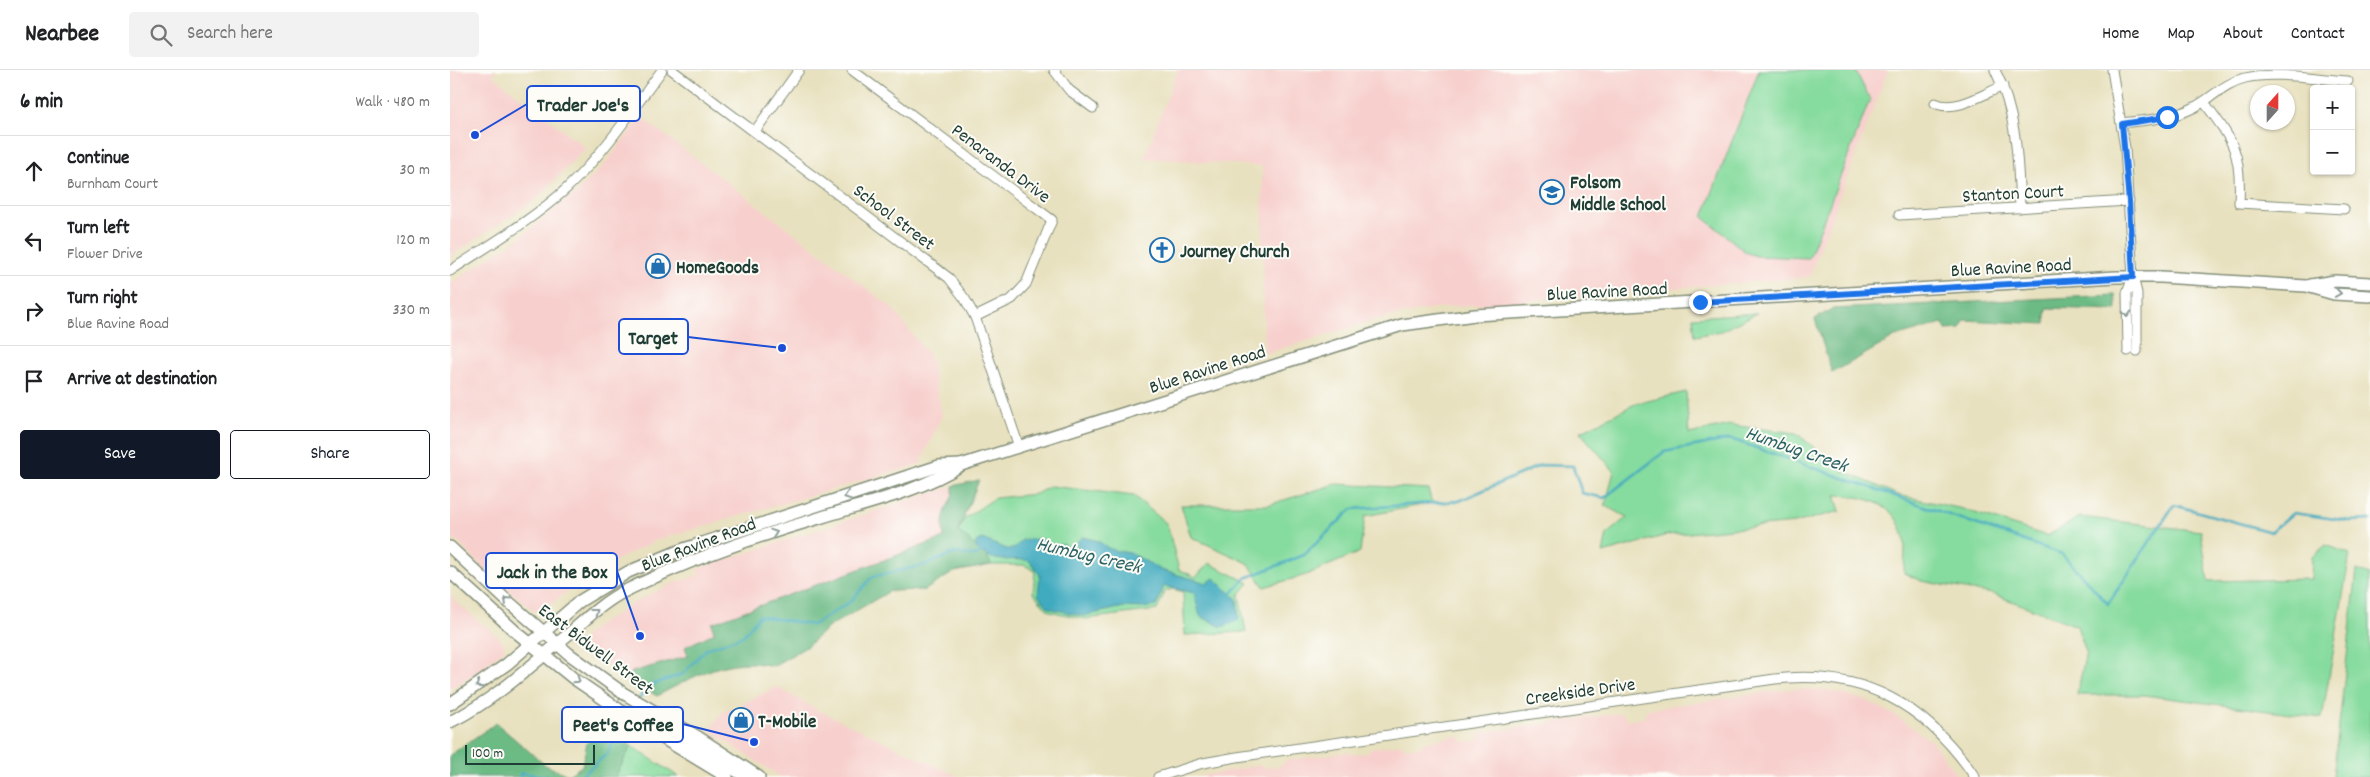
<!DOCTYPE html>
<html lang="en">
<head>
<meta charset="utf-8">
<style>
	:root { --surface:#fff; --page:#f2f2f2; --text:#202124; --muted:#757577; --line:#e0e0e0; --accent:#111827 }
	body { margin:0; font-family:Dekko,sans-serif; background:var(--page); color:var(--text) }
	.controls { position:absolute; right:15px; top:15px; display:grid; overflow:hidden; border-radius:5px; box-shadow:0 1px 4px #0004 }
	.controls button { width:45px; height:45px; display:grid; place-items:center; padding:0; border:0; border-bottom:1px solid var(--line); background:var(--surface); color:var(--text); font:25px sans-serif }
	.compass { position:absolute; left:1800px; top:15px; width:45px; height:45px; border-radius:50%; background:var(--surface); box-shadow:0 1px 4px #0004; rotate:21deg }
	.scale { position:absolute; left:15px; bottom:12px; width:130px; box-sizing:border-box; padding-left:5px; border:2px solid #1f3d34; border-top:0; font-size:14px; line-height:18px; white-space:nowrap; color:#1f3d34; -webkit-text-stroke:4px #fdfcf7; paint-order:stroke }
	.stop { position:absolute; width:15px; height:15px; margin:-11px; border:4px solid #1a73e8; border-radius:50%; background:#fff }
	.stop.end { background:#1a73e8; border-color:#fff; box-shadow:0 1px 5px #0008 }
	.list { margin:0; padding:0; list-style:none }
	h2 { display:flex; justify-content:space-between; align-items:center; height:65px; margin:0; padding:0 20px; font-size:21px }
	h2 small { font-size:16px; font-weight:400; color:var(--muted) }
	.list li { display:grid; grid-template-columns:32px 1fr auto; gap:15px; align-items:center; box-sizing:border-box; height:70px; padding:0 20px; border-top:1px solid var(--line) }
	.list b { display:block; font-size:19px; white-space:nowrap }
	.list p { margin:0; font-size:16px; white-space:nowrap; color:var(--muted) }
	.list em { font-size:16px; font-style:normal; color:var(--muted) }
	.actions { display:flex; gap:10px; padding:15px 20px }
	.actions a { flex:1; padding:11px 0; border:1px solid var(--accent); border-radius:5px; text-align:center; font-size:18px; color:var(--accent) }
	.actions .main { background:var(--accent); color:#fff }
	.icon { flex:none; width:28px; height:28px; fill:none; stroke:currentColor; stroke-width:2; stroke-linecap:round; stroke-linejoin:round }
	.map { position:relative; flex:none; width:1920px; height:707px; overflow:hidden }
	header { display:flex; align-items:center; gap:30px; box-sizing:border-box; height:70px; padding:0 25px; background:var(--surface); border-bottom:1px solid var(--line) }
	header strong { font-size:24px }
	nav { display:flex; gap:28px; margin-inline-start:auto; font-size:18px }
	.search { width:350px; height:45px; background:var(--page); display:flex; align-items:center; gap:12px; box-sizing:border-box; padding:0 18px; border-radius:5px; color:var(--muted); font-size:19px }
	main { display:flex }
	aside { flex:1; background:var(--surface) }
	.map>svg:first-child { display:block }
	.built { fill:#f7d0cd }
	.green { fill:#86db9e; stroke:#528c69 }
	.forest { fill:#6cbb85; stroke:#467c5c }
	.water { fill:#40aabf; stroke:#30747a }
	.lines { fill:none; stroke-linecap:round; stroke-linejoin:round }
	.stream { stroke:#40aabf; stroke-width:2.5 }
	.minor-casing { stroke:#848f7a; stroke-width:11 }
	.major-casing { stroke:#848f7a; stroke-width:14 }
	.minor { stroke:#fff; stroke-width:9 }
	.major { stroke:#fff; stroke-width:11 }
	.oneway { stroke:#8f9e9a }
	.route { stroke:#1a73e8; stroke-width:6 }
	.labels { text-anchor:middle; stroke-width:4; stroke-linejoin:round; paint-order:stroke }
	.street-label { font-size:19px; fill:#1f3d34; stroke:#fdfcf7 }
	.poi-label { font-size:19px; font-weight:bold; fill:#1f3d34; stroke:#fdfcf7; text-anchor:start }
	.water-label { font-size:20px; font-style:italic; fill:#2b6365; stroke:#fdfcf7 }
	.leader { fill:none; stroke:#1d4ed8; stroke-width:2 }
	.callout-dot { fill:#1d4ed8; stroke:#fdfcf7; stroke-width:2 }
	.callout { fill:#fdfcf7; stroke:#1d4ed8; stroke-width:2 }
	.callout-label { font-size:20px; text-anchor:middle; font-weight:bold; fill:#1f3d34 }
</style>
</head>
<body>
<header>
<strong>Nearbee</strong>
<div class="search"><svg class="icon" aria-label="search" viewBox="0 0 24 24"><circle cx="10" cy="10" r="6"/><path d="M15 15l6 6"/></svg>Search here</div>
<nav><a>Home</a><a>Map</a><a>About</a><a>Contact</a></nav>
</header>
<main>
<aside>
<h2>6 min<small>Walk · 480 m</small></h2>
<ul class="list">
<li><svg class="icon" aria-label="ahead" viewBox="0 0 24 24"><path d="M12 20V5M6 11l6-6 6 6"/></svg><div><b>Continue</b><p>Burnham Court</p></div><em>30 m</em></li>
<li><svg class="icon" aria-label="left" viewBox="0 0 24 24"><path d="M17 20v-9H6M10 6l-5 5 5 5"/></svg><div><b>Turn left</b><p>Flower Drive</p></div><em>120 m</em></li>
<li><svg class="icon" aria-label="right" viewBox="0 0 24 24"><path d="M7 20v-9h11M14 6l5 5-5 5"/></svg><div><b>Turn right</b><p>Blue Ravine Road</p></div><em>330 m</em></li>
<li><svg class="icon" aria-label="arrive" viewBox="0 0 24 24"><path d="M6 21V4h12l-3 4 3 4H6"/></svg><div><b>Arrive at destination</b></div></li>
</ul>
<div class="actions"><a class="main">Save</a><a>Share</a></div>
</aside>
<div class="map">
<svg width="1920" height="707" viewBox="0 0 1920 707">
	<rect width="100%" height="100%" fill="#fdfcf7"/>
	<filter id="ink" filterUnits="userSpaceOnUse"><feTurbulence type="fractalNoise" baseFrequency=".02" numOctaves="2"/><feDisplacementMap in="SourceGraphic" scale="10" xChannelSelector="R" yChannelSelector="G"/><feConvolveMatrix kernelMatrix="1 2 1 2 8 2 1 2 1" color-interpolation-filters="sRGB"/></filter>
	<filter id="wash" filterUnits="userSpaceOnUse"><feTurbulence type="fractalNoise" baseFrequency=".0096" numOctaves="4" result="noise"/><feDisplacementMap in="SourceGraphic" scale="20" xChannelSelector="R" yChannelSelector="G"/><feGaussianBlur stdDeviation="1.12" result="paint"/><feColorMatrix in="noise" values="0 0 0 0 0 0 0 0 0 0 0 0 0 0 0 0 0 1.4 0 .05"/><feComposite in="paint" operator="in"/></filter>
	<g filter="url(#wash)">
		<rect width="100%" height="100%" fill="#e8e1bf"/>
		<g class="built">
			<polygon points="0,0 46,0 42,5 136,78 84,131 0,186"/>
			<polygon points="728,0 1438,0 1359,207 985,238 928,249 814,284 812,96 694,88"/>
			<polygon points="191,47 441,237 480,287 492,345 470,394 209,469 164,491 127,514 92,541 84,541 44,508 0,465 0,214 65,171 127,122 154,95"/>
			<polygon points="503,416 504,427 496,440 493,454 495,468 262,553 264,563 235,577 239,586 182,602 178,608 138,582 134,575 135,567 141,560 185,532 224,513 249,505 247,499"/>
			<polygon points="0,524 7,533 48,567 54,573 54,580 24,604 0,619"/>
			<polygon points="327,617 364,638 509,707 331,707 260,661 272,643"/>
			<polygon points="1340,619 1378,620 1418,631 1446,646 1483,673 1508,707 747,707 809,695 814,698 831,696 835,691 897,682 901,684 917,683 921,679 951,674 956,678 971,676 973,672 1008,666 1013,671 1028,671 1031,663 1171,643 1179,650 1194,648 1195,642 1198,639"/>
		</g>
		<g class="green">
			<polygon points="1309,0 1405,0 1420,29 1359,188 1306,186 1297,183 1253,147"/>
			<polygon points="1307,243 1271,261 1245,266 1243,247"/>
			<path d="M 1236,322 L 1239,364 L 1280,355 L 1346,363 L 1393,401 L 1448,425 L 1513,439 L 1597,466 L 1630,447 L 1751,461 L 1758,511 L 1861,509 L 1862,487 L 1876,475 L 1900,484 L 1872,648 L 1694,625 L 1627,625 L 1636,582 L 1627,556 L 1543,524 L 1471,511 L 1454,503 C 1454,492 1456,478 1454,468 C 1447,433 1415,426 1385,425 L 1390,441 L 1345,453 L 1217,465 L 1153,483 L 1157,464 L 1177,447 L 1155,436 L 1164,401 L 1130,362 L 1185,334 Z"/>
			<polygon points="886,414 978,419 982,433 915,446 910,482 856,505 814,517 798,493 741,467 731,435 818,435"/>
			<polygon points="601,416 684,426 717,454 729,500 746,507 759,493 799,513 789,525 796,562 735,565 733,522 723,519 715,521 707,540 635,549 599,541 583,523 585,501 574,495 541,495 537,486 508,462 515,448 545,428 586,424"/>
			<polygon points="1907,500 1920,505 1920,707 1883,707"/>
			<polygon points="181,676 229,707 165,707"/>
		</g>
		<g class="forest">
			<polygon points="1665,225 1667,240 1597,238 1595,254 1514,250 1511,259 1496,260 1493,253 1445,267 1382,303 1365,249 1382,239"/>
			<path d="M 529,410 L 508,461 L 537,486 L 541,495 L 504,502 L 475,520 L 440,521 L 380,556 L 356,577 L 323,596 C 278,585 245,606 207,626 L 178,608 L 182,602 L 238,586 L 235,577 L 264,563 L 262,553 L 494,468 C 493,458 492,449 496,440 C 500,430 504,427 503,416 Z"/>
			<polygon points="46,653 95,695 118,705 132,696 137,673 155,657 181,676 165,707 0,707 0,685"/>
		</g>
		<path class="water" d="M 632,467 L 648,471 L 658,478 L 667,481 L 681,483 L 711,500 L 757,513 L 764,508 L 787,529 L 789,550 L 772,557 L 750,546 L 744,523 L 714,516 L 706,536 L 691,538 L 674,537 L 633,546 L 599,538 L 588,525 L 590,505 L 580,491 C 556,486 549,497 526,478 L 526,472 L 532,469 L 557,479 L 564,479 L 572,470 L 591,469 L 599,477 L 614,474 L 624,482 L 628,482 L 627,472 Z"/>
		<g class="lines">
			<g class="stream">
				<polyline points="779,526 796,508 854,485 902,439 1009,431 1091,395 1123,396 1132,423 1154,428 1214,382 1281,369 1612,484 1658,534 1724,435 1821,462 1843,443 1899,451 1920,450"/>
				<polyline points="189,629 196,617 233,604 256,579 293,566 309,546 363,555 400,532 422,507 475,495 505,483 526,486 532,481"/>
				<polyline points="180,644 186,634"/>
				<polyline points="69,707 71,703 104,707"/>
				<polyline points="130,707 157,684 177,649"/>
			</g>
		</g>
	</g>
	<g filter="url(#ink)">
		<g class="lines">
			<defs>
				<g id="minor">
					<polyline points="222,0 499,208 515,229 525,247 569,377"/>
					<polyline points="402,0 602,150 576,214 562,229 525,247"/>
					<polyline points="604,0 619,20 643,38"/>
					<path d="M 1545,0 C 1567,43 1568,90 1570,138"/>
					<polyline points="1662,0 1675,78 1683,207 1687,223 1687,281"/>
					<path d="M 1754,32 C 1783,71 1792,82 1789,133 L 1894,139"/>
					<path d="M 1485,33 C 1505,43 1533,24 1553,16"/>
					<path d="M 1672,53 C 1695,50 1721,49 1743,38 C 1761,29 1774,13 1795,8 C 1823,1 1868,9 1898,11"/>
					<polyline points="305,61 349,0"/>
					<polyline points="1449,145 1679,131"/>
					<path d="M 0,201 C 39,175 81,151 116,119 C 153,84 182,41 212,0"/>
					<polyline points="1678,281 1677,223 1683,207"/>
					<path d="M 708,707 L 753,693 L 787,687 L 1325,609 C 1414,599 1476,635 1525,707"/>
				</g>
				<g id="major">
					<polyline points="1860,215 1885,211 1920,213"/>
					<polyline points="0,477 54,528 119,584 173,623 248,667 309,707"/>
					<polyline points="0,502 66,562 123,608 196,658 277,707"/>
					<polyline points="0,634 57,594 130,531 178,502 231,480 489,396 511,395"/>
					<path d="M 0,652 C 45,630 83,594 121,562 C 137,548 155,531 175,521 C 236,491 301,468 366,449 C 415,433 467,423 511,395 L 952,255 L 1025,245 L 1666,207 L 1711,207 L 1856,216 L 1884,224 L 1920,226"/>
					<polyline points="209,660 234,669 293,705 301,702"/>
				</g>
			</defs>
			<use href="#minor" class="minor-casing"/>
			<use href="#major" class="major-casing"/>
			<use href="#minor" class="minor"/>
			<use href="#major" class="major"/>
		</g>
		<defs><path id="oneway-chevron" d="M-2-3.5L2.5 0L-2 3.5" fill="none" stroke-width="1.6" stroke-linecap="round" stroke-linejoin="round" transform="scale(1.25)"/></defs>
		<g class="oneway">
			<use href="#oneway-chevron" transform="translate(1888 223) rotate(8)"/>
			<use href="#oneway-chevron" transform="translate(1677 244) rotate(89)"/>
			<use href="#oneway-chevron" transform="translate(397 426) rotate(162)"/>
			<use href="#oneway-chevron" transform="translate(324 463) rotate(-19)"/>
			<use href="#oneway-chevron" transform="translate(57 530) rotate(-138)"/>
			<use href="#oneway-chevron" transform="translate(145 542) rotate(-37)"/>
			<use href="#oneway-chevron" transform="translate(127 610) rotate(35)"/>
			<use href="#oneway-chevron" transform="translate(29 615) rotate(145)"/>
		</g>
	</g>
	<g class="lines" filter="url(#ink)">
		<polyline class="route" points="1250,232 1683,207 1679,132 1672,54 1717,47"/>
	</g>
	<defs>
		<symbol id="school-ring" viewBox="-11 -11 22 22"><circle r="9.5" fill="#fdfcf7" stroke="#1f6fb2" stroke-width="1.5"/><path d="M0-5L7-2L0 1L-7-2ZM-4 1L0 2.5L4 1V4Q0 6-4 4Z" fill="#1f6fb2"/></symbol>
		<symbol id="church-ring" viewBox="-11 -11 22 22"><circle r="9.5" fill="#fdfcf7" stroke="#1f6fb2" stroke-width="1.5"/><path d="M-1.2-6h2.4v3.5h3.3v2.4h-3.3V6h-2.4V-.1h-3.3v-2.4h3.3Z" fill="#1f6fb2"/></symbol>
		<symbol id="shop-ring" viewBox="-11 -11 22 22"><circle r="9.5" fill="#fdfcf7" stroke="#1f6fb2" stroke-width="1.5"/><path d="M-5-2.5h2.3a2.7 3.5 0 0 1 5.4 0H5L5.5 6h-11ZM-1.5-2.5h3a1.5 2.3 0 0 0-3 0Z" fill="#1f6fb2"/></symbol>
	</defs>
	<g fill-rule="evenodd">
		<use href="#school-ring" x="1088" y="108" width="28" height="28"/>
		<use href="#church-ring" x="698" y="166" width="28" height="28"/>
		<use href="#shop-ring" x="194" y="182" width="28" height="28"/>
		<use href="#shop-ring" x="277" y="636" width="28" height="28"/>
	</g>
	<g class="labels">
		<g class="street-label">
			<text transform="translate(552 92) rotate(37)" y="7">Penaranda Drive</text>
			<text transform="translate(1563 122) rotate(-3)" y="7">Stanton Court</text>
			<text transform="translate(445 146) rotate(37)" y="7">School Street</text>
			<text transform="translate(1561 196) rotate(-3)" y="7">Blue Ravine Road</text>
			<text transform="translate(1157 220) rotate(-3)" y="7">Blue Ravine Road</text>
			<text transform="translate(757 298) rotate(-18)" y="7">Blue Ravine Road</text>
			<text transform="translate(248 473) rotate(-21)" y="7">Blue Ravine Road</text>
			<text transform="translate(147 578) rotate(37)" y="7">East Bidwell Street</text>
			<text transform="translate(1130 620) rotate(-8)" y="7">Creekside Drive</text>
		</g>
		<g class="poi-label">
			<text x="1120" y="118">Folsom<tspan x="1120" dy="22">Middle School</tspan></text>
			<text x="730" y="187">Journey Church</text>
			<text x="226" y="203">HomeGoods</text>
			<text x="308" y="657">T-Mobile</text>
		</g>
		<g class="water-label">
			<text transform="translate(1347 378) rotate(19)" y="7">Humbug Creek</text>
			<text transform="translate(639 484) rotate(13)" y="7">Humbug Creek</text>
		</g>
	</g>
	<path class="leader" d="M25 65L77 34M332 278L238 267M190 566L167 501M304 672L233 654"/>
	<g class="callout-dot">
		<circle cx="25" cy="65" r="5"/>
		<circle cx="332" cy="278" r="5"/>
		<circle cx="190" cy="566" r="5"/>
		<circle cx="304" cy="672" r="5"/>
	</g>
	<g class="callout">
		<rect x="77" y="16" width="113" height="35" rx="5"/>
		<rect x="169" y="249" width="69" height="35" rx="5"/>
		<rect x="36" y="483" width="131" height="35" rx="5"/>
		<rect x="112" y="637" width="121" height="35" rx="5"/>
	</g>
	<g class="callout-label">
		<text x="133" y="41">Trader Joe's</text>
		<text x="203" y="274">Target</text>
		<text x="102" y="508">Jack in the Box</text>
		<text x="173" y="661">Peet's Coffee</text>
	</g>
</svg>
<div class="controls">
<button>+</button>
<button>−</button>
</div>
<svg class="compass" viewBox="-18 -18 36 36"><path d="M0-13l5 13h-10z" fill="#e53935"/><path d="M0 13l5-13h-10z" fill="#757577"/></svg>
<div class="scale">100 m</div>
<div class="stop" style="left:1717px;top:47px"></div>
<div class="stop end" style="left:1250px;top:232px"></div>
</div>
</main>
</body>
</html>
